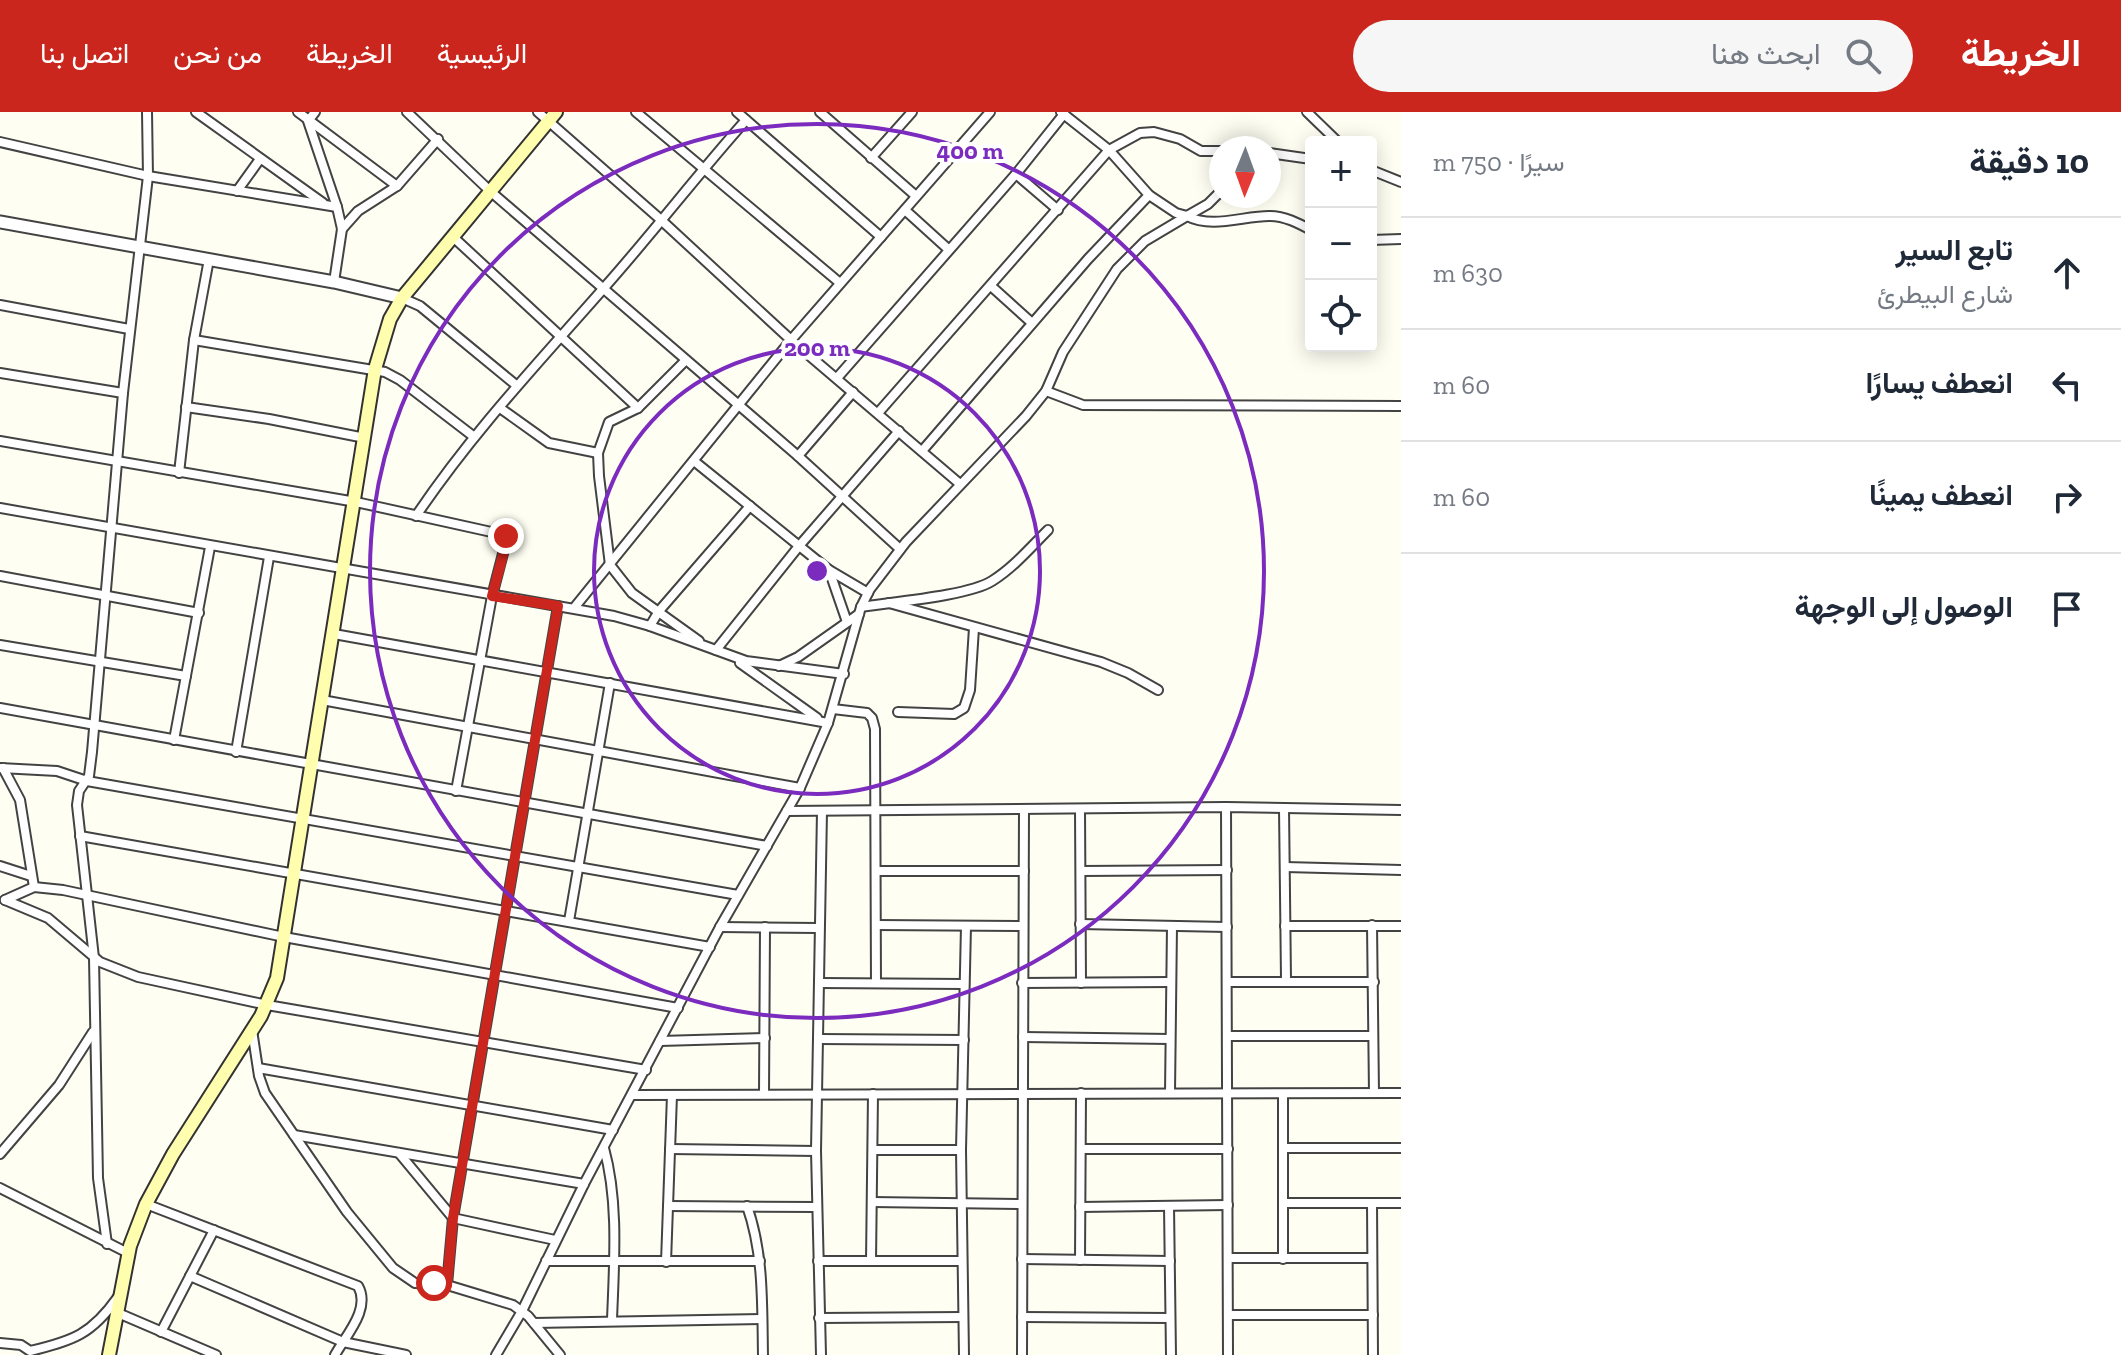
<!DOCTYPE html>
<html lang="ar">
<head>
<meta charset="utf-8">
<style>
	:root { --surface:#fff; --page:#f6f6f7; --text:#1f2937; --muted:#747a83; --line:#e0e1e3; --accent:#cb261d }
	body { margin:0; font-family:"Zilla Slab",Vazirmatn,serif; background:var(--page); color:var(--text); direction:rtl }
	.controls { position:absolute; right:24px; top:24px; display:grid; overflow:hidden; border-radius:8px; box-shadow:0 4px 20px #0003 }
	.controls button { width:72px; height:72px; display:grid; place-items:center; padding:0; border:0; border-bottom:2px solid var(--line); background:var(--surface); color:var(--text); font:40px sans-serif }
	.compass { position:absolute; left:1209px; top:24px; width:72px; height:72px; border-radius:50%; background:var(--surface); box-shadow:0 4px 20px #0003; rotate:181deg }
	.stop { position:absolute; width:24px; height:24px; margin:-18px; border:6px solid #cb261d; border-radius:50%; background:#fff }
	.stop.end { background:#cb261d; border-color:#fff; box-shadow:0 2px 8px #0008 }
	.list { margin:0; padding:0; list-style:none }
	h2 { display:flex; justify-content:space-between; align-items:center; height:104px; margin:0; padding:0 32px; font-size:34px }
	h2 small { font-size:26px; font-weight:400; color:var(--muted) }
	.list li { display:grid; grid-template-columns:52px 1fr auto; gap:24px; align-items:center; box-sizing:border-box; height:112px; padding:0 32px; border-top:2px solid var(--line) }
	.list b { display:block; font-size:30px; white-space:nowrap }
	.list p { margin:0; font-size:26px; white-space:nowrap; color:var(--muted) }
	.list em { font-size:26px; font-style:normal; color:var(--muted) }
	.icon { flex:none; width:44px; height:44px; fill:none; stroke:currentColor; stroke-width:2; stroke-linecap:round; stroke-linejoin:round }
	.map { position:relative; flex:none; width:1401px; height:1243px; overflow:hidden; direction:ltr }
	header { display:flex; align-items:center; gap:48px; box-sizing:border-box; height:112px; padding:0 40px; background:var(--accent); color:#fff }
	header strong { font-size:38px }
	nav { display:flex; gap:44px; margin-inline-start:auto; font-size:28px }
	.search { width:560px; height:72px; background:var(--page); display:flex; align-items:center; gap:20px; box-sizing:border-box; padding:0 28px; border-radius:44px; color:var(--muted); font-size:30px }
	main { display:flex }
	aside { flex:1; background:var(--surface) }
	.map>svg:first-child { display:block }
	.lines { fill:none; stroke-linecap:round; stroke-linejoin:round }
	.minor-casing { stroke:#434343; stroke-width:12 }
	.tertiary-casing { stroke:#434343; stroke-width:15 }
	.secondary-casing { stroke:#323232; stroke-width:16 }
	.minor { stroke:#fff; stroke-width:8 }
	.tertiary { stroke:#fff; stroke-width:11 }
	.secondary { stroke:#fffeae; stroke-width:12 }
	.route { stroke:#cb261d; stroke-width:10 }
	.ring { fill:none; stroke:#7b2cbf; stroke-width:4 }
	.centre { fill:#7b2cbf; stroke:#fff; stroke-width:4 }
	.ring-label { font-size:24px; text-anchor:middle; font-weight:bold; fill:#7b2cbf; stroke:#fff; stroke-width:8; stroke-linejoin:round; paint-order:stroke }
</style>
</head>
<body>
<header>
<strong>الخريطة</strong>
<div class="search"><svg class="icon" aria-label="search" viewBox="0 0 24 24"><circle cx="10" cy="10" r="6"/><path d="M15 15l6 6"/></svg>ابحث هنا</div>
<nav><a>الرئيسية</a><a>الخريطة</a><a>من نحن</a><a>اتصل بنا</a></nav>
</header>
<main>
<aside>
<h2>10 دقيقة<small>سيرًا · 750 m</small></h2>
<ul class="list">
<li><svg class="icon" aria-label="ahead" viewBox="0 0 24 24"><path d="M12 20V5M6 11l6-6 6 6"/></svg><div><b>تابع السير</b><p>شارع البيطرئ</p></div><em>630 m</em></li>
<li><svg class="icon" aria-label="left" viewBox="0 0 24 24"><path d="M17 20v-9H6M10 6l-5 5 5 5"/></svg><div><b>انعطف يسارًا</b></div><em>60 m</em></li>
<li><svg class="icon" aria-label="right" viewBox="0 0 24 24"><path d="M7 20v-9h11M14 6l5 5-5 5"/></svg><div><b>انعطف يمينًا</b></div><em>60 m</em></li>
<li><svg class="icon" aria-label="arrive" viewBox="0 0 24 24"><path d="M6 21V4h12l-3 4 3 4H6"/></svg><div><b>الوصول إلى الوجهة</b></div></li>
</ul>
</aside>
<div class="map">
<svg width="1401" height="1243" viewBox="0 0 1401 1243">
	<rect width="100%" height="100%" fill="#fffef3"/>
	<g class="lines">
		<defs>
			<g id="minor">
				<polyline points="196,0 323,91"/>
				<polyline points="298,0 397,74"/>
				<polyline points="315,0 308,9 337,95 342,117 334,170"/>
				<polyline points="407,0 490,79 798,344 900,437"/>
				<polyline points="538,0 660,107 791,228 960,372"/>
				<polyline points="636,0 840,171"/>
				<polyline points="737,0 881,125"/>
				<polyline points="820,0 916,84"/>
				<polyline points="1307,0 1338,30"/>
				<polyline points="0,30 148,64 337,95"/>
				<polyline points="1269,41 1311,47"/>
				<polyline points="871,46 912,0"/>
				<polyline points="1371,58 1401,70"/>
				<polyline points="1016,62 1058,98"/>
				<polyline points="237,79 260,47"/>
				<polyline points="1149,83 1176,101 1187,104 1208,92 1221,79"/>
				<polyline points="905,98 948,137"/>
				<polyline points="342,117 358,99 397,74 438,27"/>
				<polyline points="452,124 638,296"/>
				<polyline points="1371,128 1401,127"/>
				<polyline points="991,174 1032,211"/>
				<polyline points="402,186 420,194 516,273"/>
				<polyline points="0,193 129,217"/>
				<polyline points="194,228 385,260 400,268 473,324"/>
				<polyline points="686,248 638,296 609,310 598,341 599,364 610,453 632,481 699,529"/>
				<polyline points="0,261 123,281"/>
				<polyline points="837,266 1016,62 1064,2"/>
				<polyline points="1046,279 1083,293 1401,294"/>
				<polyline points="186,295 269,307 365,326"/>
				<polyline points="500,296 549,331 598,341"/>
				<polyline points="878,301 1109,38 1140,21 1154,20 1180,27 1201,39 1221,39"/>
				<polyline points="0,329 356,390 505,423 506,430 492,484 456,679"/>
				<polyline points="922,339 1088,147 1149,83 1109,38 1061,0"/>
				<polyline points="798,344 853,280"/>
				<polyline points="694,349 829,458 868,481"/>
				<polyline points="179,361 194,228 209,147"/>
				<polyline points="0,396 614,504 650,514 746,549 844,562"/>
				<path d="M 416,404 C 471,322 538,251 603,177 C 652,122 697,63 746,8"/>
				<polyline points="829,458 847,510"/>
				<polyline points="0,464 199,501"/>
				<polyline points="889,491 1101,550 1128,561 1158,578"/>
				<path d="M 861,495 C 892,490 968,484 992,469 C 1013,456 1030,436 1048,418"/>
				<polyline points="574,496 791,228 990,0"/>
				<polyline points="650,514 659,499 750,394"/>
				<polyline points="334,522 828,611"/>
				<polyline points="0,533 186,564"/>
				<polyline points="716,538 799,434 899,319"/>
				<polyline points="740,551 817,606"/>
				<polyline points="779,554 798,545 859,502"/>
				<polyline points="322,588 800,676"/>
				<polyline points="0,596 767,734"/>
				<polyline points="833,597 867,601 872,606 875,617 876,871"/>
				<polyline points="898,600 954,602 964,596 970,578 974,516"/>
				<polyline points="174,628 210,435"/>
				<polyline points="236,640 269,445"/>
				<polyline points="0,656 57,659 87,669 738,783"/>
				<polyline points="3,656 20,688 34,775"/>
				<polyline points="1226,695 1228,1243"/>
				<polyline points="1284,696 1286,868"/>
				<polyline points="1080,697 1081,871"/>
				<polyline points="787,699 1226,695 1401,698"/>
				<polyline points="80,724 710,835"/>
				<polyline points="0,754 31,764"/>
				<polyline points="1285,755 1401,758"/>
				<polyline points="876,759 1024,759"/>
				<polyline points="1081,759 1227,758"/>
				<polyline points="5,788 34,775 63,778 284,825 678,896"/>
				<polyline points="5,788 48,806 100,850 138,865 267,893 646,958"/>
				<polyline points="569,809 610,571"/>
				<polyline points="1080,812 1227,815"/>
				<polyline points="876,813 1023,814"/>
				<polyline points="1372,813 1374,981"/>
				<polyline points="1285,814 1401,814"/>
				<polyline points="720,815 818,816"/>
				<polyline points="1228,870 1374,870"/>
				<polyline points="820,871 964,872"/>
				<polyline points="1022,871 1170,870"/>
				<polyline points="252,918 259,964 265,981 347,1100 393,1156 415,1171 447,1173 513,1193 528,1204 560,1243"/>
				<polyline points="1228,924 1373,924"/>
				<polyline points="1023,925 1170,927"/>
				<polyline points="819,927 964,928"/>
				<polyline points="660,929 765,926"/>
				<polyline points="258,956 613,1018"/>
				<polyline points="1170,981 1172,814"/>
				<polyline points="764,982 765,815"/>
				<polyline points="632,983 1401,981"/>
				<polyline points="1283,983 1283,1147"/>
				<polyline points="294,1023 584,1072"/>
				<path d="M 604,1036 C 619,1090 614,1152 612,1208"/>
				<polyline points="1283,1036 1401,1036"/>
				<polyline points="670,1037 816,1039"/>
				<polyline points="1081,1037 1228,1037"/>
				<polyline points="873,1038 961,1038"/>
				<polyline points="399,1041 453,1106 555,1128"/>
				<polyline points="0,1042 59,973 93,920"/>
				<polyline points="0,1076 128,1141"/>
				<polyline points="872,1090 1021,1092"/>
				<polyline points="1283,1091 1401,1091"/>
				<polyline points="1372,1091 1373,1243"/>
				<path d="M 146,1092 L 358,1174 C 371,1197 346,1223 335,1243"/>
				<polyline points="668,1094 817,1095"/>
				<path d="M 747,1094 C 764,1142 762,1193 763,1243"/>
				<polyline points="1169,1094 1171,1243"/>
				<polyline points="1080,1095 1228,1093"/>
				<polyline points="107,1132 98,1066 94,846 77,693 79,679 89,664 92,640 123,281 148,64 147,0"/>
				<polyline points="1228,1146 1372,1146"/>
				<polyline points="1022,1147 1170,1149"/>
				<polyline points="1080,1148 1081,981"/>
				<polyline points="546,1149 760,1149"/>
				<polyline points="818,1149 962,1149"/>
				<polyline points="871,1149 873,982"/>
				<polyline points="666,1150 672,983"/>
				<polyline points="190,1164 343,1230 406,1243"/>
				<polyline points="447,1173 453,1106 558,494"/>
				<polyline points="118,1201 216,1243"/>
				<polyline points="1228,1203 1373,1203"/>
				<polyline points="1022,1205 1170,1206"/>
				<polyline points="819,1206 963,1205"/>
				<polyline points="534,1211 762,1207"/>
				<polyline points="161,1220 214,1118"/>
				<path d="M 0,1231 L 21,1233 L 30,1239 C 73,1229 92,1222 118,1185"/>
				<path d="M 496,1243 L 522,1199 L 584,1072 L 720,815 L 800,676 L 828,611 L 861,495 L 870,477 L 906,430 L 1026,304 L 1046,279 L 1063,240 L 1117,157 L 1145,129 L 1187,104 C 1212,117 1243,104 1269,104 C 1285,104 1298,111 1311,118"/>
				<polyline points="821,1243 816,1039 822,699"/>
				<polyline points="964,1243 961,1038 966,814"/>
				<polyline points="1022,1243 1024,697"/>
			</g>
			<polyline id="tertiary" points="0,110 334,170 402,186"/>
			<polyline id="secondary" points="109,1243 130,1134 146,1092 173,1042 261,904 277,866 375,257 390,207 402,186 556,0"/>
		</defs>
		<use href="#minor" class="minor-casing"/>
		<use href="#tertiary" class="tertiary-casing"/>
		<use href="#secondary" class="secondary-casing"/>
		<use href="#minor" class="minor"/>
		<use href="#tertiary" class="tertiary"/>
		<use href="#secondary" class="secondary"/>
	</g>
	<g class="lines">
		<polyline class="route" points="434,1171 447,1173 453,1106 558,494 492,484 506,432 506,424"/>
	</g>
	<g class="ring">
		<circle cx="817" cy="459" r="223"/>
		<circle cx="817" cy="459" r="447"/>
	</g>
	<circle cx="817" cy="459" r="12" class="centre"/>
	<g class="ring-label">
		<text x="970" y="47">400 m</text>
		<text x="817" y="244">200 m</text>
	</g>
</svg>
<div class="controls">
<button>+</button>
<button>−</button>
<button><svg class="icon" aria-label="locate" viewBox="0 0 24 24"><circle cx="12" cy="12" r="6"/><path d="M12 2v4M12 18v4M2 12h4M18 12h4"/></svg></button>
</div>
<svg class="compass" viewBox="-18 -18 36 36"><path d="M0-13l5 13h-10z" fill="#e53935"/><path d="M0 13l5-13h-10z" fill="#747a83"/></svg>
<div class="stop" style="left:434px;top:1171px"></div>
<div class="stop end" style="left:506px;top:424px"></div>
</div>
</main>
</body>
</html>
